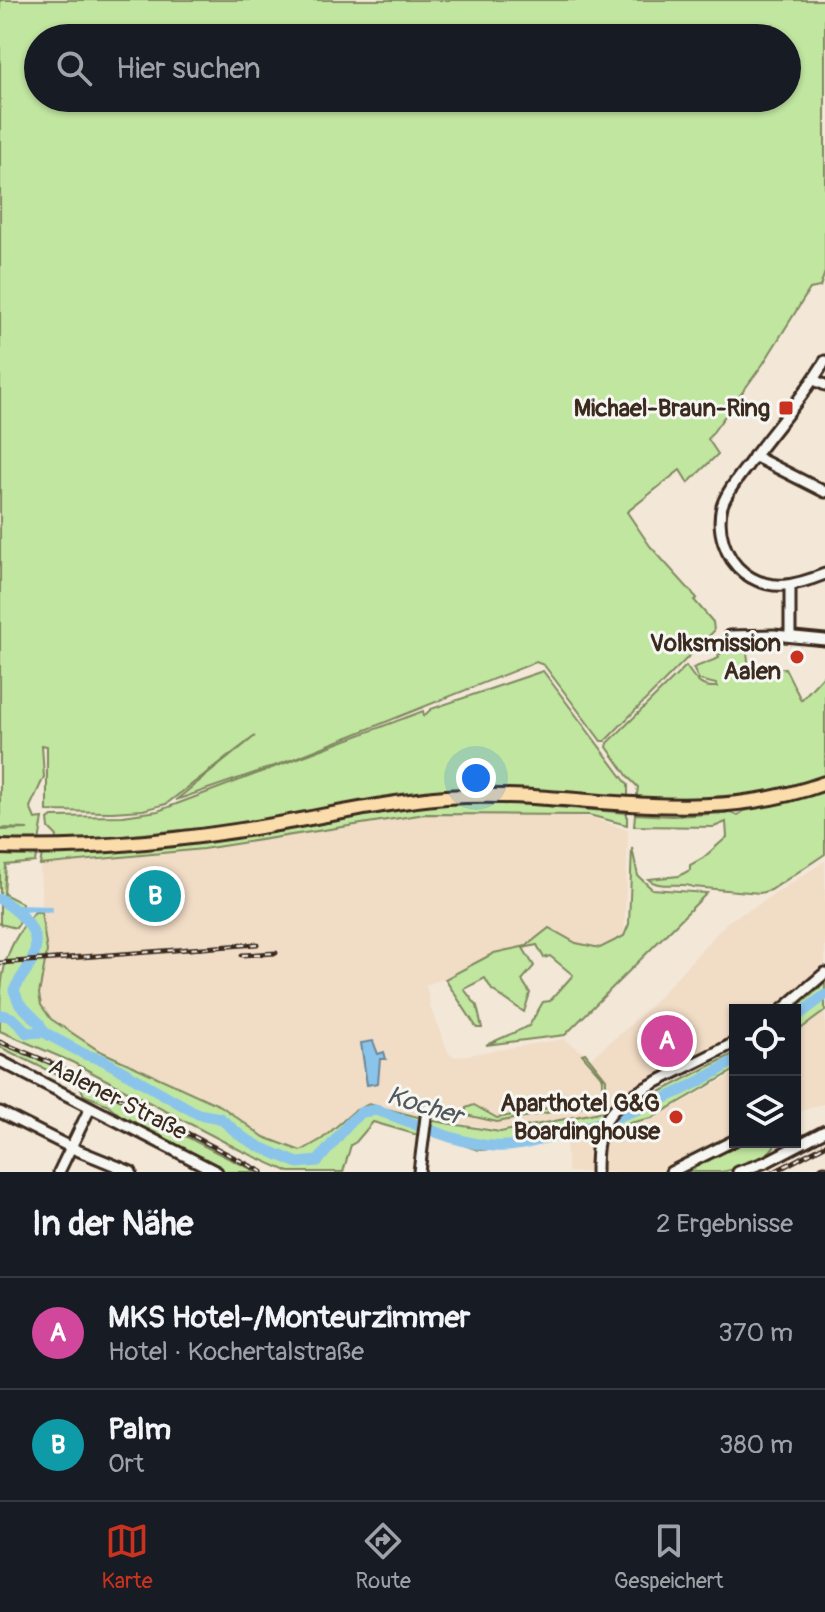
<!DOCTYPE html>
<html lang="de">
<head>
<meta charset="utf-8">
<style>
	:root { --surface:#171b24; --page:#20242c; --text:#f1f3f6; --muted:#9ea1a6; --line:#363941; --accent:#c8321e }
	body { margin:0; font-family:Pangolin,sans-serif; background:var(--page); color:var(--text) }
	.controls { position:absolute; right:24px; bottom:24px; display:grid; overflow:hidden; border-radius:0px; box-shadow:0 2px 6px #0004 }
	.controls button { width:72px; height:72px; display:grid; place-items:center; padding:0; border:0; border-bottom:2px solid var(--line); background:var(--surface); color:var(--text); font:40px sans-serif }
	.you { position:absolute; left:476px; top:778px; width:28px; height:28px; margin:-20px; border:6px solid #fff; border-radius:50%; background:#1a73e8; box-shadow:0 0 0 12px #1a73e833 }
	.badge { display:grid; place-items:center; width:52px; height:52px; border-radius:50%; background:var(--accent); color:#fff; font-size:26px; font-weight:700 }
	.pin { position:absolute; translate:-50% -50%; border:4px solid #fff; box-shadow:0 2px 8px #0006 }
	.list { margin:0; padding:0; list-style:none }
	h2 { display:flex; justify-content:space-between; align-items:center; height:104px; margin:0; padding:0 32px; font-size:34px }
	h2 small { font-size:26px; font-weight:400; color:var(--muted) }
	.list li { display:grid; grid-template-columns:52px 1fr auto; gap:24px; align-items:center; box-sizing:border-box; height:112px; padding:0 32px; border-top:2px solid var(--line) }
	.list b { display:block; font-size:30px; white-space:nowrap }
	.list p { margin:0; font-size:26px; white-space:nowrap; color:var(--muted) }
	.list em { font-size:26px; font-style:normal; color:var(--muted) }
	.icon { flex:none; width:44px; height:44px; fill:none; stroke:currentColor; stroke-width:2; stroke-linecap:round; stroke-linejoin:round }
	.map { position:relative; flex:none; width:825px; height:1172px; overflow:hidden }
	.search { position:absolute; background:var(--surface); box-shadow:0 2px 6px #0004; left:24px; right:24px; top:24px; height:88px; display:flex; align-items:center; gap:20px; box-sizing:border-box; padding:0 28px; border-radius:44px; color:var(--muted); font-size:30px }
	.sheet { height:328px; background:var(--surface) }
	nav { display:flex; justify-content:space-around; align-items:center; box-sizing:border-box; height:112px; border-top:2px solid var(--line); background:var(--surface); font-size:22px; color:var(--muted) }
	nav a { display:grid; justify-items:center; gap:4px }
	nav .on { color:var(--accent) }
	.map>svg:first-child { display:block }
	.built { fill:#f1dcc6 }
	.green { fill:#c1e6a0; stroke:#7e885f; stroke-width:2; fill-rule:evenodd }
	.water { fill:#8bc4ea; stroke:#6b8698; stroke-width:2 }
	.lines { fill:none; stroke-linecap:round; stroke-linejoin:round }
	.stream { stroke:#6b8698; stroke-width:2 }
	.canal { stroke:#8bc4ea; stroke-width:6 }
	.river { stroke:#8bc4ea; stroke-width:11 }
	.minor-casing { stroke:#3b2a1e; stroke-width:15 }
	.highway-casing { stroke:#3b2a1e; stroke-width:18 }
	.minor { stroke:#f6f6f2; stroke-width:9 }
	.highway { stroke:#fbdcab; stroke-width:12 }
	.rail-casing { stroke:#3b2a1e; stroke-width:5 }
	.rail { stroke:#f6f6f2; stroke-width:2; stroke-dasharray:6; stroke-linecap:butt }
	.poi-dot { fill:#c8321e; stroke:#f6f6f2; stroke-width:3 }
	.labels { text-anchor:middle; stroke-width:6; stroke-linejoin:round; paint-order:stroke }
	.poi-label { font-size:24px; font-weight:bold; fill:#3b2a1e; stroke:#f6f6f2; text-anchor:end }
	.street-label { font-size:24px; fill:#3b2a1e; stroke:#f6f6f2 }
	.water-label { font-size:26px; font-style:italic; fill:#53585b; stroke:#f6f6f2 }
</style>
</head>
<body>
<div class="map">
<svg width="825" height="1172" viewBox="0 0 825 1172">
	<rect width="100%" height="100%" fill="#f3e7d8"/>
	<filter id="ink" filterUnits="userSpaceOnUse"><feTurbulence type="fractalNoise" baseFrequency=".0125" numOctaves="2"/><feDisplacementMap in="SourceGraphic" scale="16" xChannelSelector="R" yChannelSelector="G"/><feConvolveMatrix kernelMatrix="1 2 1 2 8 2 1 2 1" color-interpolation-filters="sRGB"/></filter>
	<g filter="url(#ink)">
		<g class="built">
			<polygon points="425,814 563,814 593,818 628,830 624,936 600,948 576,943 549,928 518,952 426,985 431,1009 449,1054 456,1057 564,1039 591,1058 628,1027 653,1003 728,921 758,905 825,861 825,970 778,1010 735,1010 735,1039 620,1096 597,1112 500,1130 430,1118 369,1103 354,1110 322,1139 301,1150 265,1136 222,1106 98,1049 51,1018 42,1005 40,994 48,951 42,913 40,865 95,861"/>
			<polygon points="825,1008 825,1103 795,1113 795,1033"/>
			<polygon points="735,1073 735,1134 665,1172 568,1172 566,1140 652,1120"/>
		</g>
		<g class="green">
			<path d="M 0,0 L 825,0 L 825,272 L 820,287 L 810,289 L 763,364 L 708,439 L 718,454 L 688,483 L 680,470 L 627,512 L 650,546 L 697,598 L 694,600 L 713,622 L 714,631 L 605,741 L 601,741 L 544,665 L 536,662 L 283,763 L 176,800 L 255,736 L 166,804 L 143,810 L 112,812 L 47,811 L 47,746 L 42,745 L 44,777 L 30,807 L 35,819 L 43,818 L 39,842 L 0,842 L 0,830 L 28,829 L 0,828 ZM 38,38 L 787,38 L 787,98 L 38,98 Z"/>
			<path d="M 742,648 L 747,652 L 749,669 L 785,668 L 801,700 L 825,674 L 825,777 C 764,800 700,800 636,802 L 638,787 L 629,778 L 607,747 L 608,743 L 686,666 C 696,680 699,688 717,687 L 716,684 L 699,680 L 693,668 L 719,658 L 718,655 L 728,650 Z"/>
			<polygon points="543,671 628,785 628,801 362,800 344,807 271,821 63,842 56,841 57,836 49,828 48,820 52,817 123,816 158,811 423,711 424,716 431,709"/>
			<path d="M 825,789 L 825,854 L 771,890 L 760,893 L 693,887 C 679,881 660,890 648,879 L 679,876 L 690,870 L 690,865 L 703,858 L 727,837 L 726,822 L 714,827 L 634,826 L 635,814 L 672,816 L 731,813 L 738,815 L 744,811 L 801,798 Z"/>
			<polygon points="499,802 627,813 627,825 589,815 425,814 203,849 40,865 42,854 78,854 202,842 376,811 446,803"/>
			<polygon points="632,848 638,876 652,889 707,893 565,1035 486,1045 529,1026 543,1002 550,1001 573,975 550,956 544,958 537,945 523,948 534,966 522,980 530,993 524,1012 492,990 485,978 464,989 477,1006 482,1028 477,1028 445,979 494,953 526,946 549,928 576,943 600,948 624,936 629,924"/>
			<polygon points="0,854 36,854 35,862 6,865 4,894 22,903 22,919 16,928 0,924"/>
			<path d="M 35,912 L 41,912 L 47,951 L 39,994 L 41,1005 L 51,1019 L 98,1050 L 221,1106 L 264,1137 L 301,1151 L 322,1139 L 354,1111 L 369,1104 L 422,1118 L 421,1136 L 373,1122 L 356,1142 L 351,1145 L 343,1172 L 289,1172 L 240,1150 L 72,1062 L 0,1031 C 0,981 0,951 35,912 Z"/>
			<polygon points="825,983 825,1011 795,1033 794,1010"/>
			<path d="M 0,1043 C 91,1075 170,1134 258,1172 L 226,1172 L 127,1121 L 107,1104 L 84,1095 L 80,1086 L 0,1047 Z"/>
			<polygon points="585,1053 606,1079 606,1095 594,1104 497,1122 466,1115 466,1108 474,1105 497,1118 594,1099 602,1090 603,1078 582,1054"/>
			<polygon points="735,1053 735,1070 652,1118 611,1127 623,1111"/>
			<polygon points="605,1111 595,1129 518,1149 478,1150 429,1133 428,1120 500,1132"/>
			<path d="M 742,1142 L 776,1142 C 772,1157 736,1170 720,1172 C 708,1172 693,1172 680,1172 Z"/>
		</g>
		<polygon class="water" points="373,1041 378,1054 384,1052 386,1059 380,1059 378,1083 367,1085 361,1043"/>
		<g class="lines">
			<polyline class="stream" points="417,1120 418,1123"/>
			<polyline class="canal" points="15,908 50,909"/>
			<g class="river">
				<path d="M 0,899 C 22,913 46,934 31,962 C 26,972 19,980 14,990 L 19,1003 L 39,1023 L 44,1032 L 54,1038 L 84,1054 L 103,1060 L 198,1114 L 220,1118 L 241,1136 L 260,1147 L 298,1163 L 318,1161 L 351,1121 L 362,1112 L 376,1110 C 412,1121 456,1144 494,1146 C 516,1148 538,1140 560,1134 C 622,1118 681,1096 735,1060"/>
				<path d="M 0,1015 C 13,1015 19,1024 27,1033 L 44,1032"/>
				<polyline points="795,1018 825,995"/>
			</g>
			<defs>
				<g id="minor">
					<path d="M 825,361 C 803,398 773,430 748,465 C 739,477 727,491 722,506 C 716,530 725,558 744,573 C 771,593 797,585 825,574"/>
					<polyline points="814,380 825,385"/>
					<polyline points="754,456 825,492"/>
					<polyline points="730,636 774,635 825,640"/>
					<polyline points="790,636 790,586"/>
					<polyline points="782,1010 825,973"/>
					<polyline points="0,1061 217,1172"/>
					<polyline points="0,1112 72,1148 131,1172"/>
					<polyline points="59,1172 90,1108"/>
					<polyline points="419,1172 427,1109"/>
					<path d="M 596,1172 C 596,1151 597,1131 611,1113 C 629,1090 706,1060 735,1042"/>
					<polyline points="671,1172 735,1140"/>
					<polyline points="738,1172 766,1162 825,1131"/>
					<polyline points="824,1172 825,1172"/>
				</g>
				<path id="highway" d="M 0,847 C 89,850 178,841 266,826 C 326,816 385,802 446,797 C 575,788 697,830 825,783"/>
			</defs>
			<use href="#minor" class="minor-casing"/>
			<use href="#highway" class="highway-casing"/>
			<use href="#minor" class="minor"/>
			<use href="#highway" class="highway"/>
			<defs>
				<g id="rail">
					<polyline points="242,955 276,953"/>
					<polyline points="0,963 257,944"/>
					<polyline points="0,1042 56,1065 262,1172"/>
					<polyline points="774,1172 825,1145"/>
				</g>
			</defs>
			<use href="#rail" class="rail-casing"/>
			<use href="#rail" class="rail"/>
		</g>
	</g>
	<g class="poi-dot">
		<rect x="778" y="400" width="16" height="16" rx="4"/>
		<circle cx="797" cy="657" r="8"/>
		<circle cx="676" cy="1117" r="8"/>
	</g>
	<g class="labels">
		<g class="poi-label">
			<text x="770" y="416">Michael-Braun-Ring</text>
			<text x="781" y="651">Volksmission<tspan x="781" dy="28">Aalen</tspan></text>
			<text x="660" y="1111">Aparthotel G&amp;G<tspan x="660" dy="28">Boardinghouse</tspan></text>
		</g>
		<g class="street-label">
			<text transform="translate(118 1099) rotate(27)" y="8">Aalener Straße</text>
		</g>
		<g class="water-label">
			<text transform="translate(425 1105) rotate(17)" y="9">Kocher</text>
		</g>
	</g>
</svg>
<div class="controls">
<button><svg class="icon" aria-label="locate" viewBox="0 0 24 24"><circle cx="12" cy="12" r="6"/><path d="M12 2v4M12 18v4M2 12h4M18 12h4"/></svg></button>
<button><svg class="icon" aria-label="layers" viewBox="0 0 24 24"><path d="M12 4l9 5-9 5-9-5zM3 14l9 5 9-5"/></svg></button>
</div>
<div class="you"></div>
<div class="pin badge" style="left:667px;top:1041px;background:#d1479c">A</div>
<div class="pin badge" style="left:155px;top:896px;background:#0f9aa8">B</div>
<div class="search"><svg class="icon" aria-label="search" viewBox="0 0 24 24"><circle cx="10" cy="10" r="6"/><path d="M15 15l6 6"/></svg>Hier suchen</div>
</div>
<section class="sheet">
<h2>In der Nähe<small>2 Ergebnisse</small></h2>
<ul class="list">
<li><span class="badge" style="background:#d1479c">A</span><div><b>MKS Hotel-/Monteurzimmer</b><p>Hotel · Kochertalstraße</p></div><em>370 m</em></li>
<li><span class="badge" style="background:#0f9aa8">B</span><div><b>Palm</b><p>Ort</p></div><em>380 m</em></li>
</ul>
</section>
<nav>
<a class="on"><svg class="icon" aria-label="map" viewBox="0 0 24 24"><path d="M3 6l6-2 6 2 6-2v14l-6 2-6-2-6 2zM9 4v14M15 6v14"/></svg>Karte</a>
<a><svg class="icon" aria-label="directions" viewBox="0 0 24 24"><path d="M12 3l9 9-9 9-9-9zM9 14v-3h6M13 9l2 2-2 2"/></svg>Route</a>
<a><svg class="icon" aria-label="saved" viewBox="0 0 24 24"><path d="M7 4h10v16l-5-4-5 4z"/></svg>Gespeichert</a>
</nav>
</body>
</html>
